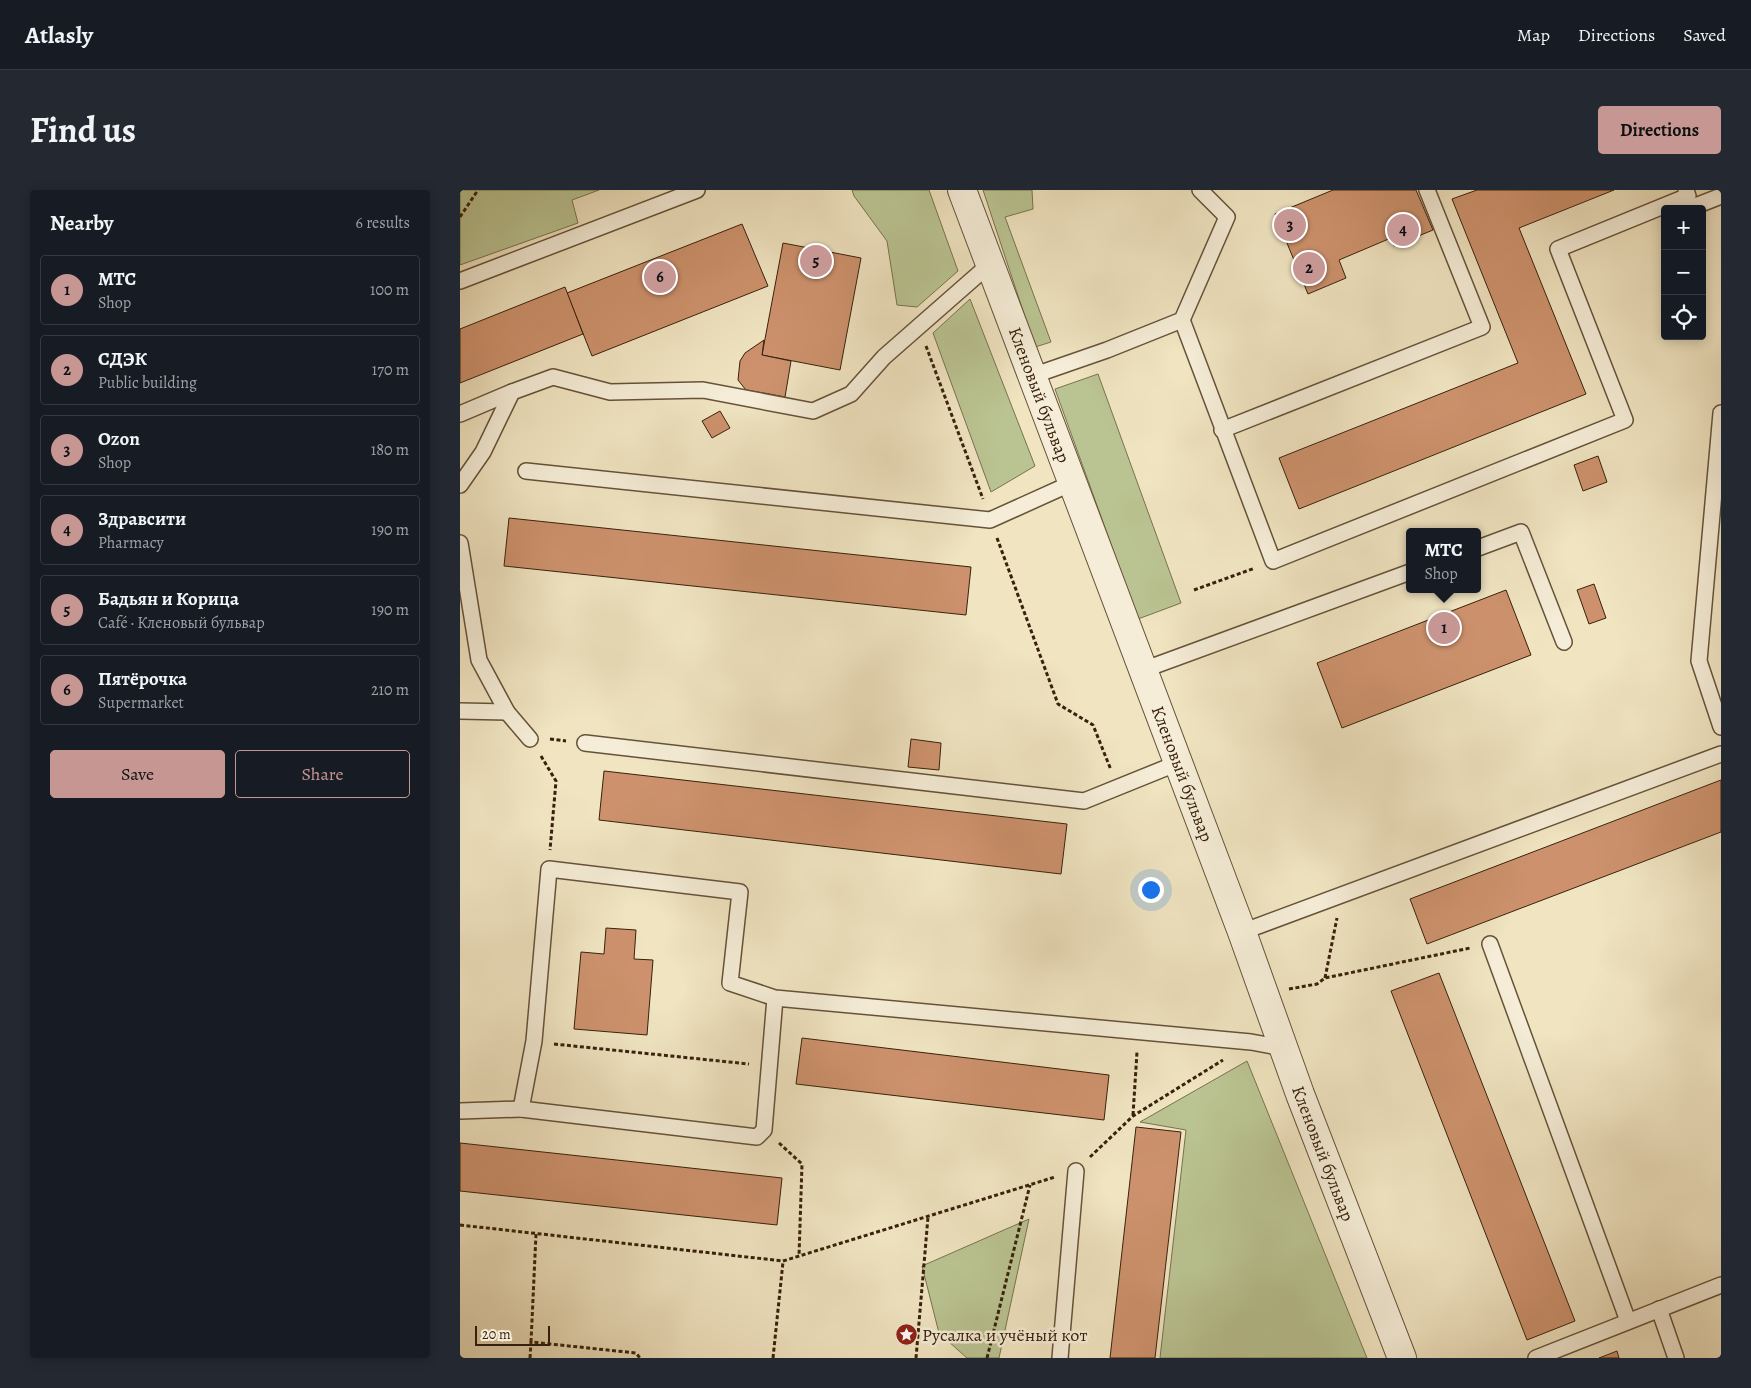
<!DOCTYPE html>
<html lang="en">
<head>
<meta charset="utf-8">
<style>
	:root { --surface:#171b24; --page:#242831; --text:#f1f3f6; --muted:#9ea1a6; --line:#363941; --accent:#c59692 }
	body { margin:0; font-family:Alegreya,serif; background:var(--page); color:var(--text) }
	.controls { position:absolute; right:15px; top:15px; display:grid; overflow:hidden; border-radius:5px; box-shadow:0 2px 12px #0003 }
	.controls button { width:45px; height:45px; display:grid; place-items:center; padding:0; border:0; border-bottom:1px solid var(--line); background:var(--surface); color:var(--text); font:25px sans-serif }
	.scale { position:absolute; left:15px; bottom:12px; width:75px; box-sizing:border-box; padding-left:5px; border:2px solid #38210c; border-top:0; font-size:14px; line-height:18px; white-space:nowrap; color:#38210c; -webkit-text-stroke:4px #f5edd7; paint-order:stroke }
	.you { position:absolute; left:690px; top:699px; width:18px; height:18px; margin:-12px; border:4px solid #fff; border-radius:50%; background:#1a73e8; box-shadow:0 0 0 8px #1a73e833 }
	.badge { display:grid; place-items:center; width:32px; height:32px; border-radius:50%; background:var(--accent); color:#111; font-size:16px; font-weight:700 }
	.pin { position:absolute; translate:-50% -50%; border:2px solid #fff; box-shadow:0 1px 5px #0006 }
	.popup { position:absolute; left:946px; top:338px; width:75px; height:65px; box-sizing:border-box; display:grid; place-content:center; border-radius:5px; background:var(--surface); filter:drop-shadow(0 1px 4px #0005); font-size:16px; white-space:nowrap; color:var(--muted) }
	.popup b { font-size:19px; color:var(--text) }
	.popup::after { content:''; position:absolute; left:50%; top:100%; margin-left:-10px; border:10px solid transparent; border-top-color:var(--surface) }
	.list { margin:0; padding:0; list-style:none }
	h2 { display:flex; justify-content:space-between; align-items:center; height:65px; margin:0; padding:0 20px; font-size:21px }
	h2 small { font-size:16px; font-weight:400; color:var(--muted) }
	.list li { display:grid; grid-template-columns:32px 1fr auto; gap:15px; align-items:center; box-sizing:border-box; height:70px; margin:0 10px 10px; padding:0 10px; border:1px solid var(--line); border-radius:5px }
	.list b { display:block; font-size:19px; white-space:nowrap }
	.list p { margin:0; font-size:16px; white-space:nowrap; color:var(--muted) }
	.list em { font-size:16px; font-style:normal; color:var(--muted) }
	.actions { display:flex; gap:10px; padding:15px 20px }
	.actions a { flex:1; padding:11px 0; border:1px solid var(--accent); border-radius:5px; text-align:center; font-size:18px; color:var(--accent) }
	.actions .main { background:var(--accent); color:#111 }
	.icon { flex:none; width:28px; height:28px; fill:none; stroke:currentColor; stroke-width:2; stroke-linecap:round; stroke-linejoin:round }
	.map { position:relative; flex:none; width:1261px; height:1168px; overflow:hidden; border-radius:5px }
	header { display:flex; align-items:center; gap:30px; box-sizing:border-box; height:70px; padding:0 25px; background:var(--surface); border-bottom:1px solid var(--line) }
	header strong { font-size:24px }
	nav { display:flex; gap:28px; margin-inline-start:auto; font-size:18px }
	.intro { display:flex; align-items:center; justify-content:space-between; box-sizing:border-box; height:120px; padding:0 30px }
	h1 { margin:0; font-size:35px }
	.button { padding:12px 22px; border-radius:5px; background:var(--accent); color:#111; font-size:18px; font-weight:700 }
	main { display:flex; gap:30px; padding:0 30px }
	aside { flex:1; background:var(--surface); border-radius:5px; box-shadow:0 2px 12px #0003 }
	.map>svg:first-child { display:block }
	.green { fill:#bac492; stroke:#79724f }
	.building { fill:#cd926d; stroke:#38210c }
	.lines { fill:none; stroke-linecap:round; stroke-linejoin:round }
	.service-casing { stroke:#665239; stroke-width:18 }
	.tertiary-casing { stroke:#665239; stroke-width:30 }
	.path { stroke:#38210c; stroke-width:3; stroke-dasharray:4 2.5; stroke-linecap:butt }
	.service { stroke:#f5edd7; stroke-width:15 }
	.tertiary { stroke:#f5edd7; stroke-width:28 }
	.labels { text-anchor:middle; stroke-width:5; stroke-linejoin:round; paint-order:stroke }
	.street-label { font-size:18px; fill:#38210c; stroke:#f5edd7 }
	.poi-label { font-size:18px; fill:#38210c; stroke:#f5edd7; text-anchor:start }
</style>
</head>
<body>
<header>
<strong>Atlasly</strong>
<nav><a>Map</a><a>Directions</a><a>Saved</a></nav>
</header>
<div class="intro"><h1>Find us</h1><a class="button">Directions</a></div>
<main>
<aside>
<h2>Nearby<small>6 results</small></h2>
<ul class="list">
<li><span class="badge">1</span><div><b>МТС</b><p>Shop</p></div><em>100 m</em></li>
<li><span class="badge">2</span><div><b>СДЭК</b><p>Public building</p></div><em>170 m</em></li>
<li><span class="badge">3</span><div><b>Ozon</b><p>Shop</p></div><em>180 m</em></li>
<li><span class="badge">4</span><div><b>Здравсити</b><p>Pharmacy</p></div><em>190 m</em></li>
<li><span class="badge">5</span><div><b>Бадьян и Корица</b><p>Café · Кленовый бульвар</p></div><em>190 m</em></li>
<li><span class="badge">6</span><div><b>Пятёрочка</b><p>Supermarket</p></div><em>210 m</em></li>
</ul>
<div class="actions"><a class="main">Save</a><a>Share</a></div>
</aside>
<div class="map">
<svg width="1261" height="1168" viewBox="0 0 1261 1168">
	<rect width="100%" height="100%" fill="#f0e4c1"/>
	<filter id="stains"><feTurbulence type="fractalNoise" baseFrequency=".004" numOctaves="4"/><feColorMatrix values="0 0 0 0 .2 0 0 0 0 .09 0 0 0 0 .02 0 0 0 .5 -.17"/></filter>
	<radialGradient id="worn" r=".72"><stop offset=".6" stop-color="#630" stop-opacity="0"/><stop offset="1" stop-color="#630" stop-opacity=".3"/></radialGradient>
	<g class="green">
		<polygon points="0,0 139,0 112,10 118,33 0,75"/>
		<polygon points="392,0 469,0 498,81 457,117 437,115 427,51 394,6"/>
		<polygon points="523,0 572,0 573,19 545,27 591,152 575,157"/>
		<polygon points="510,109 575,276 531,302 473,143"/>
		<polygon points="638,184 721,413 678,429 595,199"/>
		<polygon points="787,871 907,1168 700,1168 726,940 680,932"/>
		<polygon points="569,1029 539,1168 507,1168 479,1143 462,1076"/>
	</g>
	<g class="building">
		<polygon points="873,0 956,0 973,40 934,56 931,48 879,70 886,88 848,104 815,24"/>
		<polygon points="1017,0 1154,0 1059,38 1126,204 839,319 819,268 1058,173 992,9"/>
		<polygon points="282,34 308,96 132,166 107,103"/>
		<polygon points="323,53 401,68 380,180 302,165"/>
		<polygon points="105,97 123,144 0,193 0,139"/>
		<polygon points="304,150 302,165 331,171 325,207 286,200 278,190 280,171 285,163"/>
		<polygon points="260,221 270,238 252,248 242,231"/>
		<polygon points="1138,266 1147,292 1123,301 1114,275"/>
		<polygon points="49,328 511,377 506,425 44,376"/>
		<polygon points="1134,394 1146,428 1129,434 1117,400"/>
		<polygon points="1046,400 1071,465 882,538 857,473"/>
		<polygon points="451,549 481,553 479,580 448,577"/>
		<polygon points="144,581 607,634 601,684 139,630"/>
		<polygon points="1261,590 1261,642 967,754 950,709"/>
		<polygon points="146,738 176,740 174,769 193,770 187,845 114,839 121,762 144,764"/>
		<polygon points="979,783 1115,1131 1067,1150 931,801"/>
		<polygon points="342,848 649,885 644,930 336,894"/>
		<polygon points="676,937 721,942 695,1168 650,1168"/>
		<polygon points="0,953 322,988 317,1035 0,1001"/>
		<polygon points="1157,1161 1159,1168 1139,1168"/>
	</g>
	<g class="lines">
		<defs>
			<g id="service">
				<polyline points="1233,17 1261,6"/>
				<polyline points="0,91 237,0"/>
				<polyline points="722,130 813,371 1165,230 1098,59 1228,6 1226,0"/>
				<polyline points="572,186 647,160 722,130 767,27 740,0"/>
				<polyline points="1261,223 1239,471 1261,537"/>
				<polyline points="0,224 52,202 93,187 150,202 243,200 353,221 391,204 424,167 530,74"/>
				<polyline points="762,240 1022,137 967,0"/>
				<polyline points="66,281 530,330 612,293"/>
				<polyline points="0,295 23,262 52,202"/>
				<polyline points="0,353 19,470 47,522 70,549"/>
				<polyline points="1018,358 1061,342 1104,452"/>
				<polyline points="683,480 950,382"/>
				<polyline points="0,521 47,522"/>
				<polyline points="125,553 624,611 718,573"/>
				<polyline points="782,742 1261,564"/>
				<polyline points="1030,754 1168,1131"/>
				<polyline points="315,808 270,793 280,702 89,679 74,851 61,919 297,947 304,940 315,808 791,852 823,858"/>
				<polyline points="0,921 61,919"/>
				<polyline points="1199,1119 1216,1168"/>
				<polyline points="600,1168 616,981"/>
				<polyline points="1076,1168 1261,1095"/>
			</g>
			<g id="tertiary">
				<path id="s1" d="M 502,0 L 782,742 L 840,904 L 942,1168"/>
			</g>
		</defs>
		<use href="#service" class="service-casing"/>
		<use href="#tertiary" class="tertiary-casing"/>
		<g class="path">
			<polyline points="0,27 18,0"/>
			<polyline points="466,156 523,309"/>
			<polyline points="537,348 598,514 633,535 651,580"/>
			<polyline points="734,400 795,378"/>
			<polyline points="90,549 106,551"/>
			<polyline points="81,566 96,591 90,660"/>
			<polyline points="865,788 877,728"/>
			<polyline points="829,799 857,794 865,788 1010,758"/>
			<polyline points="94,854 289,874"/>
			<polyline points="673,925 677,862"/>
			<polyline points="319,953 342,974 339,1066"/>
			<polyline points="630,967 673,926 763,870"/>
			<polyline points="0,1035 323,1071 595,987"/>
			<polyline points="71,1152 76,1044"/>
			<polyline points="70,1168 71,1152 176,1163 180,1168"/>
			<polyline points="313,1168 323,1072"/>
			<polyline points="456,1168 468,1027"/>
			<polyline points="527,1168 570,995"/>
		</g>
		<use href="#service" class="service"/>
		<use href="#tertiary" class="tertiary"/>
	</g>
	<defs>
		<symbol id="sight-disc" viewBox="-11 -11 22 22"><circle r="9.5" fill="#8f2418" stroke="#f5edd7"/><path d="M0-6L1.8-2.2L6-1.7L2.9 1.2L3.7 5.4L0 3.3L-3.7 5.4L-2.9 1.2L-6-1.7L-1.8-2.2Z" fill="#fff"/></symbol>
	</defs>
	<g fill-rule="evenodd">
		<use href="#sight-disc" x="434" y="1132" width="25" height="25"/>
	</g>
	<g class="labels">
		<g class="street-label">
			<text dy="6" stroke="none"><textPath href="#s1" startOffset="219">Кленовый бульвар</textPath></text>
			<text dy="6" stroke="none"><textPath href="#s1" startOffset="624">Кленовый бульвар</textPath></text>
			<text dy="6" stroke="none"><textPath href="#s1" startOffset="1029">Кленовый бульвар</textPath></text>
		</g>
		<g class="poi-label">
			<text x="462" y="1151">Русалка и учёный кот</text>
		</g>
	</g>
	<rect width="100%" height="100%" filter="url(#stains)"/>
	<rect width="100%" height="100%" fill="url(#worn)"/>
</svg>
<div class="controls">
<button>+</button>
<button>−</button>
<button><svg class="icon" aria-label="locate" viewBox="0 0 24 24"><circle cx="12" cy="12" r="6"/><path d="M12 2v4M12 18v4M2 12h4M18 12h4"/></svg></button>
</div>
<div class="scale">20 m</div>
<div class="you"></div>
<div class="pin badge" style="left:984px;top:438px">1</div>
<div class="popup"><b>МТС</b>Shop</div>
<div class="pin badge" style="left:849px;top:78px">2</div>
<div class="pin badge" style="left:830px;top:35px">3</div>
<div class="pin badge" style="left:943px;top:40px">4</div>
<div class="pin badge" style="left:356px;top:71px">5</div>
<div class="pin badge" style="left:200px;top:87px">6</div>
</div>
</main>
</body>
</html>
